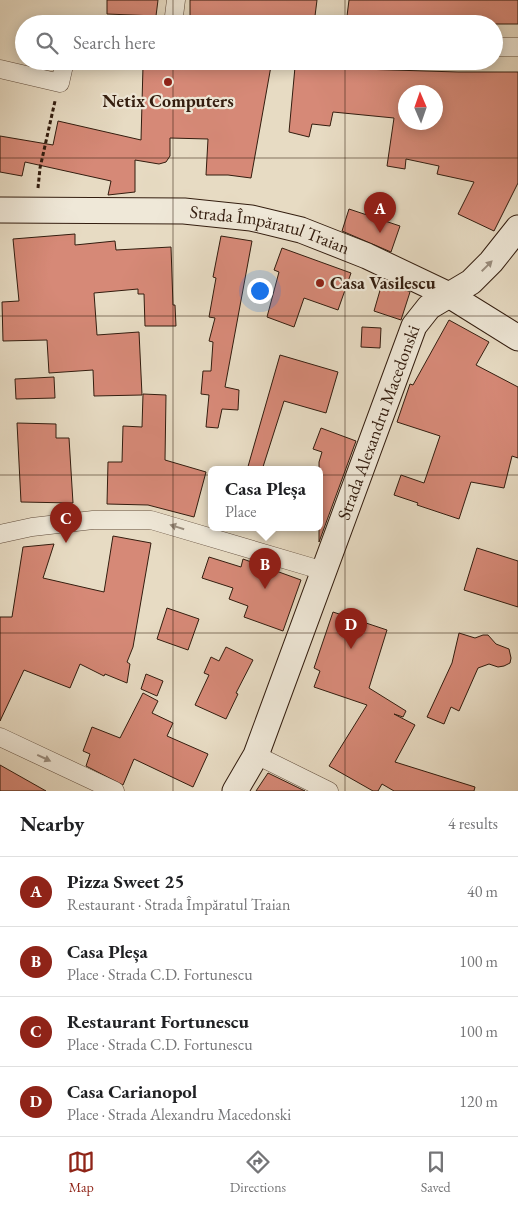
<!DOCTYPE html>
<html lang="en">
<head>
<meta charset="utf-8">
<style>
	:root { --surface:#fff; --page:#f2f2f2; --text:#202124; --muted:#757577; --line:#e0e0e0; --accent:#8f2418 }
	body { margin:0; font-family:"EB Garamond",serif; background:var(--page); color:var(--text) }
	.compass { position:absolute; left:398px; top:85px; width:45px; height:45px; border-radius:50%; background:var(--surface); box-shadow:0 2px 12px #0003; rotate:358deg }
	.you { position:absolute; left:259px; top:290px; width:18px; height:18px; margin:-12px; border:4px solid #fff; border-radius:50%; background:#1a73e8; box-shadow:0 0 0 8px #1a73e833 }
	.badge { display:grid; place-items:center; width:32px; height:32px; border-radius:50%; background:var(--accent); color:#fff; font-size:16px; font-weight:700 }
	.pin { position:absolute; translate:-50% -41px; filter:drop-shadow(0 1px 2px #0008) }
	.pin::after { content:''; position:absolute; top:26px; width:18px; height:15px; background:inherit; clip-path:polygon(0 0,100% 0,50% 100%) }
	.popup { position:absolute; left:208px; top:466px; width:115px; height:65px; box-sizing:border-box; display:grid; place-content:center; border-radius:8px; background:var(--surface); filter:drop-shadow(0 1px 4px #0005); font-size:16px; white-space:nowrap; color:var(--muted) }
	.popup b { font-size:19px; color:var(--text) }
	.popup::after { content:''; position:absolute; left:50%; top:100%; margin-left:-10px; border:10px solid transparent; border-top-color:var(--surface) }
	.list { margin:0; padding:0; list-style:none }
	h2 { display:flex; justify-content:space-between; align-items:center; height:65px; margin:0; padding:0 20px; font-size:21px }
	h2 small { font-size:16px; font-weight:400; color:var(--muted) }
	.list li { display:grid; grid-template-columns:32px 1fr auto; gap:15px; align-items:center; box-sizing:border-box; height:70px; padding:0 20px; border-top:1px solid var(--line) }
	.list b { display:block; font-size:19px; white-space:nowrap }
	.list p { margin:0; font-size:16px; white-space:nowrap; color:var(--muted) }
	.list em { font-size:16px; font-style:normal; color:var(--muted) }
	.icon { flex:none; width:28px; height:28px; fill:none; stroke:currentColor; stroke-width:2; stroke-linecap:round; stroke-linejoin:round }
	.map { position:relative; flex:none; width:518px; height:791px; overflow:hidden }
	.search { position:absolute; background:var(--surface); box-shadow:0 2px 12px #0003; left:15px; right:15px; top:15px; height:55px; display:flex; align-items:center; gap:12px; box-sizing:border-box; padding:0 18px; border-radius:28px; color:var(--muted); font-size:19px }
	.sheet { height:345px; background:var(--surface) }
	nav { display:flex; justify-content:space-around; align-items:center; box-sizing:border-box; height:70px; border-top:1px solid var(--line); background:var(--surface); font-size:14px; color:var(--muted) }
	nav a { display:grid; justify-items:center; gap:2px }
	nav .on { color:var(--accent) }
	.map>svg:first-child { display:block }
	.building { fill:#d68977; stroke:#331d0f; fill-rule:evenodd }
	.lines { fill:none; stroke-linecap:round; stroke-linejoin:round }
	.street-casing { stroke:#604c3c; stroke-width:19 }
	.secondary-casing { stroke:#331d0f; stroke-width:27 }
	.path { stroke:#331d0f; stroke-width:3; stroke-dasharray:4 2.5; stroke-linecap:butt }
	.street { stroke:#efe8d8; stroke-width:18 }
	.secondary { stroke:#efe8d8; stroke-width:25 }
	.oneway { fill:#9a8d7e }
	.grid { fill:none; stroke:#331d0f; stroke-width:1; stroke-opacity:0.55 }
	.poi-dot { fill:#8f2418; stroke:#efe8d8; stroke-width:2 }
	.labels { text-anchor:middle; stroke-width:4.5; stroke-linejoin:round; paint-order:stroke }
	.poi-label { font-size:18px; font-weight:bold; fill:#331d0f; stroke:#efe8d8 }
	.street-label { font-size:18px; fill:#331d0f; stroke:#efe8d8 }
</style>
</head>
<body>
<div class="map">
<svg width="518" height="791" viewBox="0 0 518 791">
	<rect width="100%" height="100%" fill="#e7dbc3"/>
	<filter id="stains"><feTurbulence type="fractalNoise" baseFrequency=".004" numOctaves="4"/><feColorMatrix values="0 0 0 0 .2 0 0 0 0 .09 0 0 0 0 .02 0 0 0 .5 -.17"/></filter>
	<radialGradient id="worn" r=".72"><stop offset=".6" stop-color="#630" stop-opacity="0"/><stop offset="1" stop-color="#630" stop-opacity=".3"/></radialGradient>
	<g class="building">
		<polygon points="107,0 158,0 156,16 107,14"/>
		<polygon points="190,0 317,0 314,24 190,24"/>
		<polygon points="349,0 518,0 518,24 346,24"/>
		<polygon points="143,66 271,66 251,178 228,175 206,175 208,139 170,138 170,156 166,162 159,164 135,160 135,192 108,195 111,181 25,162 22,176 0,172 0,136 53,145 58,121 141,140"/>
		<path d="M 295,67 L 458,72 L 518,72 L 518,183 L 494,231 L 458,214 L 474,182 L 437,174 L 439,166 L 406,159 L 405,169 L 387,166 L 394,118 L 333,112 L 330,126 L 312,124 L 309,137 L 289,132 ZM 406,92 L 436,92 L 436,122 L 406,122 Z"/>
		<polygon points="349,209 400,226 391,252 342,231"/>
		<polygon points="75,234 75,245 115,241 116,250 171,247 173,305 175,305 176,326 145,326 144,294 138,294 138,289 94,293 97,335 139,332 142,395 94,396 93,370 49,373 47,340 3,341 2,302 19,301 13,239"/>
		<polygon points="221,236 252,241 225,387 239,390 238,410 222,409 218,428 206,427 209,395 201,394 203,371 211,371 213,342 209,341 215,318 209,317 216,278 213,277"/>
		<polygon points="282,248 351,273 338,310 304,298 294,327 267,317 279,272 274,270"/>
		<polygon points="383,280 410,292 401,320 374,311"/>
		<polygon points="449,320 489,342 476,365 518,387 518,458 512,456 504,488 471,482 459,519 417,505 418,503 394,495 401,475 424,483 440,436 397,422 410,384 413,385"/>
		<polygon points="362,327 381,328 380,348 361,347"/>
		<polygon points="280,355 338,372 326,413 284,401 262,470 247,470"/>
		<polygon points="54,377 55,398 16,399 15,379"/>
		<polygon points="143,394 166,395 165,460 206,472 194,517 148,505 107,504 108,462 122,462 123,426 142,427"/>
		<polygon points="17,423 56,424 56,438 69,438 73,503 21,502"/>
		<polygon points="321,428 356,441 319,542 319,462 322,452 313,449"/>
		<polygon points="113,536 151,543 133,647 127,662 130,664 127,683 105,674 104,676 80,664 70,688 24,670 0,721 0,617 12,617 23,547 54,544 43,578 104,592"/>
		<polygon points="477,548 518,561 518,607 464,590"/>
		<polygon points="209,557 241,567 243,559 301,580 283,631 244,617 248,606 229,599 233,588 202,578"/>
		<polygon points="167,608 199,619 188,650 157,639"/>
		<polygon points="333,612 387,630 369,688 406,711 403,717 394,714 415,725 395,762 475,787 474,791 394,791 382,784 378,791 373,791 329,766 367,705 314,687 320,671 314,668"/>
		<polygon points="459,633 475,638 483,635 488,635 496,644 509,649 511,658 510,663 504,666 498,667 489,664 478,668 459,711 451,707 444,724 427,717 452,663"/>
		<polygon points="226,647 253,660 236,693 238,694 226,719 195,705 209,675 204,673 211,657 219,661"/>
		<polygon points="146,674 163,681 157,696 141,689"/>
		<polygon points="143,693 158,701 152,713 173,723 167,736 208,754 193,787 134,759 123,785 86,766 90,754 83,751 92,727 120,738"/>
		<polygon points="0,765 46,791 0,791"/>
		<polygon points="268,773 305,791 256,791"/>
	</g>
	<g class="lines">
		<defs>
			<g id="street">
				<polyline points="173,24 176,0"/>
				<polyline points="494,47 518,47"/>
				<polyline points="0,69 60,83 65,61"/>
				<polyline points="0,534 32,527 93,520 151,520 324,571"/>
				<polyline points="0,737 115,791"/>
				<polyline points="256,755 329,791"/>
			</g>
			<g id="secondary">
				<path id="s1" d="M 0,210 L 184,211 L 251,218 L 301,230 L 367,256 L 449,295 L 518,338"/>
				<path id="s2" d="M 235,791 L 256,755 L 414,326 L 429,307 L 471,282 L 491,262 L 518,228"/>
			</g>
		</defs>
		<use href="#street" class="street-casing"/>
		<use href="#secondary" class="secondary-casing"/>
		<polyline class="path" points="38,188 40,168 55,101"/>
		<use href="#street" class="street"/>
		<use href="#secondary" class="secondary"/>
	</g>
	<defs><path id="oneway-solid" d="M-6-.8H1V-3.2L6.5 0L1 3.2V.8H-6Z" transform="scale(1.25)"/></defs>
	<g class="oneway">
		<use href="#oneway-solid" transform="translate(487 266) rotate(-45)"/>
		<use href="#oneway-solid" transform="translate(177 527) rotate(-163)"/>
		<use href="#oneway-solid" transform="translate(44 758) rotate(25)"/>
	</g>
	<path class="grid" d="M 173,0 L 173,24M 345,0 L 345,24M 173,61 L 173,791M 345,61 L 345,791M 0,158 L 518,158M 0,316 L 518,316M 0,475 L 518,475M 0,633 L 518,633"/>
	<g class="poi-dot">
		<circle cx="168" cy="82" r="5"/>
		<circle cx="320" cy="283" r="5"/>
	</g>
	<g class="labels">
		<g class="poi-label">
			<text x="168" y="107">Netix Computers</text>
			<text x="330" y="289" text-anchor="start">Casa Vasilescu</text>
		</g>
		<g class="street-label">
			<text dy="6" stroke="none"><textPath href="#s1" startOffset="272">Strada Împăratul Traian</textPath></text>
			<text dy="6" stroke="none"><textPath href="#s2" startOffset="396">Strada Alexandru Macedonski</textPath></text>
		</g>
	</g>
	<rect width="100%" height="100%" filter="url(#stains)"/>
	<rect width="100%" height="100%" fill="url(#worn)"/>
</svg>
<svg class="compass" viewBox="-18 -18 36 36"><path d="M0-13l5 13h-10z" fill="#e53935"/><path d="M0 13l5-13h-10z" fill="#757577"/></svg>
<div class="you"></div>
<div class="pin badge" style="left:380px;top:233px">A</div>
<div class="pin badge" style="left:265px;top:589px">B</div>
<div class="popup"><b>Casa Pleșa</b>Place</div>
<div class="pin badge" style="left:66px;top:543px">C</div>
<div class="pin badge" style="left:351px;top:649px">D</div>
<div class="search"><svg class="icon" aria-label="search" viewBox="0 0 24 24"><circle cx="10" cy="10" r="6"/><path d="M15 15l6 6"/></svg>Search here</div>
</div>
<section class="sheet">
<h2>Nearby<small>4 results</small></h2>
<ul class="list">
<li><span class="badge">A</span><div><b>Pizza Sweet 25</b><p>Restaurant · Strada Împăratul Traian</p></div><em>40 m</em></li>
<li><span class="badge">B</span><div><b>Casa Pleșa</b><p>Place · Strada C.D. Fortunescu</p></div><em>100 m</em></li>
<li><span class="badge">C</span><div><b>Restaurant Fortunescu</b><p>Place · Strada C.D. Fortunescu</p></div><em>100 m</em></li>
<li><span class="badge">D</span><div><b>Casa Carianopol</b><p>Place · Strada Alexandru Macedonski</p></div><em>120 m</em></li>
</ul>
</section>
<nav>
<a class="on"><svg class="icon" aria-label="map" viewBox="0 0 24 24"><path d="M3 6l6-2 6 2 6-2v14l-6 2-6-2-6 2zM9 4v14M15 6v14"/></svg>Map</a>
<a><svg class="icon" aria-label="directions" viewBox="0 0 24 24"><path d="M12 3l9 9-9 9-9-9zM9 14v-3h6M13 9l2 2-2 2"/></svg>Directions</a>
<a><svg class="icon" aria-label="saved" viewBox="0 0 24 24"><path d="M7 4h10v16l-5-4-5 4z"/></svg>Saved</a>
</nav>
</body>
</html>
